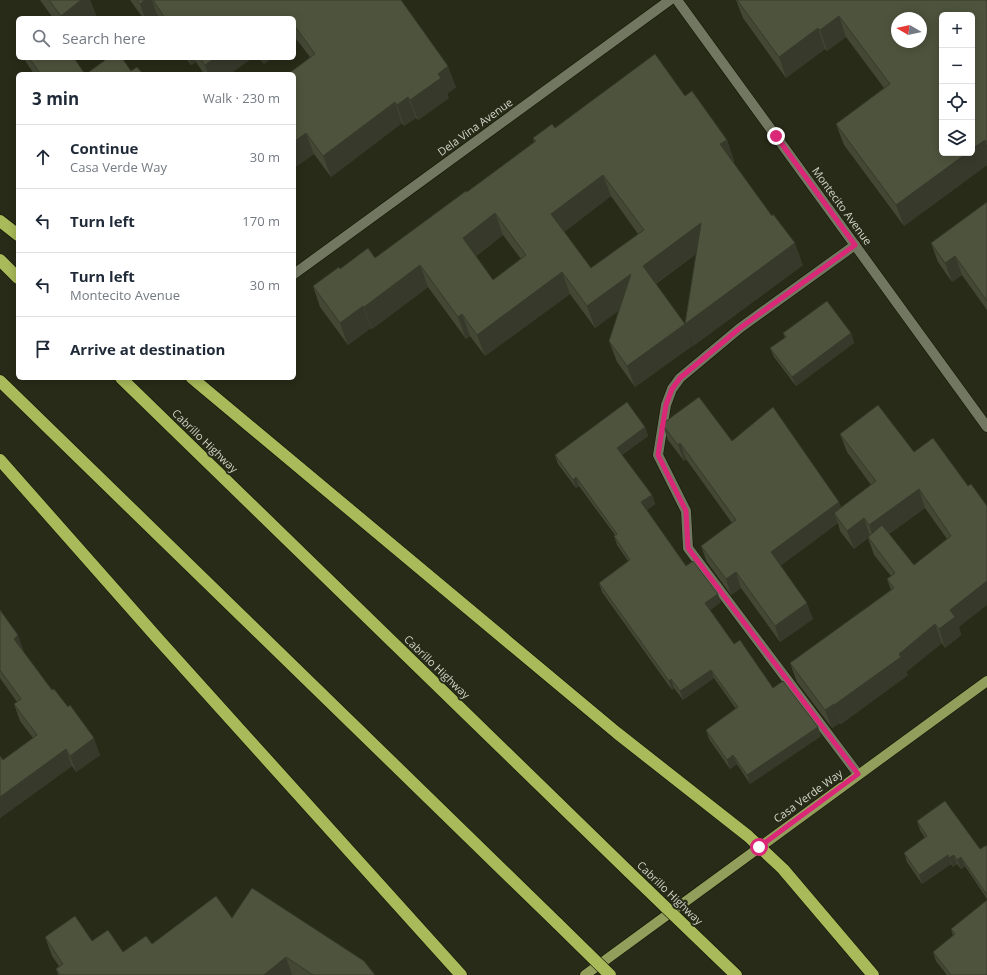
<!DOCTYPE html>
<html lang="en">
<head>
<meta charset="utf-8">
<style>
	:root { --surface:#fff; --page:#f6f6f7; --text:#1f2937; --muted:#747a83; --line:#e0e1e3 }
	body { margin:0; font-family:"Open Sans",sans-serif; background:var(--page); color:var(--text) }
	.controls { position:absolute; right:12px; top:12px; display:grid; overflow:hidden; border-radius:6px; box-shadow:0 2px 10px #0003 }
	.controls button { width:36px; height:36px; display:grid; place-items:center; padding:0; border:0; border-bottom:1px solid var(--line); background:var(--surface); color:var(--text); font:20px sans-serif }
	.compass { position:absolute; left:891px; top:12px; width:36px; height:36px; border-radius:50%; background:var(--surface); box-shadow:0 2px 10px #0003; rotate:279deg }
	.stop { position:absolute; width:12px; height:12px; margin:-9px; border:3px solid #db2777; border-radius:50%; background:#fff }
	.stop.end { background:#db2777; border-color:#fff; box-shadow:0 1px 4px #0008 }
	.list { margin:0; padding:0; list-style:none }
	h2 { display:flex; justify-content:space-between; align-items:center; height:52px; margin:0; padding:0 16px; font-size:17px }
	h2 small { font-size:13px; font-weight:400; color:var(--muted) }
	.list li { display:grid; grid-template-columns:26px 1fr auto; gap:12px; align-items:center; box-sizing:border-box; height:64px; padding:0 16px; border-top:1px solid var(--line) }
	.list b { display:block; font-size:15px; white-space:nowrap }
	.list p { margin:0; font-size:13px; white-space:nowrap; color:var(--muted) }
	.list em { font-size:13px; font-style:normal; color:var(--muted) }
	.icon { flex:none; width:22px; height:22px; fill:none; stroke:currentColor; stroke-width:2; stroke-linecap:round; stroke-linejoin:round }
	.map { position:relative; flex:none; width:987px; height:975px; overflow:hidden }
	.search { position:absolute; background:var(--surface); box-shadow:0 2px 10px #0003; left:16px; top:16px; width:280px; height:44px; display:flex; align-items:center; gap:10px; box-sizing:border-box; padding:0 14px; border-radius:6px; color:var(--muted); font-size:15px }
	.panel { position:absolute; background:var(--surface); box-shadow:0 2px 10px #0003; left:16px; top:72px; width:280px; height:308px; border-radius:6px }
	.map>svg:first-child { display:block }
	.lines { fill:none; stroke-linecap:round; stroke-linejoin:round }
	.minor-casing { stroke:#101302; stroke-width:11 }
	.major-casing { stroke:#101302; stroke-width:11 }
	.highway-casing { stroke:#101302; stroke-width:13 }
	.minor { stroke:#717760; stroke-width:10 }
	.major { stroke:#929f5c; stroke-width:10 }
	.highway { stroke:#a8ba5a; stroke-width:12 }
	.highway-bridge-casing { stroke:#101302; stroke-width:13; stroke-linecap:butt }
	.highway-bridge { stroke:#a8ba5a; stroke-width:12 }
	.wall { fill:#434734; fill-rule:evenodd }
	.shaded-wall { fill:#373a2b }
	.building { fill:#4e533d; stroke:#373a2b; fill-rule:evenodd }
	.route { stroke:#db2777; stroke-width:5 }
	.labels { text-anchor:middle; stroke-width:4; stroke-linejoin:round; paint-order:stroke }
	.street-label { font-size:11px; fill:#d2d5c8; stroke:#272b17 }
</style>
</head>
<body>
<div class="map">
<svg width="987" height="975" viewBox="0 0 987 975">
	<rect width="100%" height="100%" fill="#272b17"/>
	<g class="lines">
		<defs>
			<g id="minor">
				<polyline points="677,0 987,427"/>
				<polyline points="855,245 740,328 680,378 672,389 666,405 658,455 686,511 688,548 858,774"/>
				<polyline points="294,274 670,0"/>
			</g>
			<polyline id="major" points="585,975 987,681"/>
			<g id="highway">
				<polyline points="0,221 18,235"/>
				<polyline points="0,260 18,278"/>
				<polyline points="121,378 629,872"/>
				<polyline points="192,378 617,733 748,836 783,869 873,975"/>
				<polyline points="0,381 558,924"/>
				<polyline points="0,460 159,640 461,975"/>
				<polyline points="712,952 736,975"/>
			</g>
		</defs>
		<use href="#minor" class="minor-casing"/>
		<use href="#major" class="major-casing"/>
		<use href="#highway" class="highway-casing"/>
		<use href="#minor" class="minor"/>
		<use href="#major" class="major"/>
		<use href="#highway" class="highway"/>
		<defs>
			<g id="highway-bridge">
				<polyline points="629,872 712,952"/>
				<polyline points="558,924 610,975"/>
			</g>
		</defs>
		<use href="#highway-bridge" class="highway-bridge-casing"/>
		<use href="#highway-bridge" class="highway-bridge"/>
	</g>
	<g class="wall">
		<polygon points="40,0 90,0 97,18 53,18"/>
		<polygon points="130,0 401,0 456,87 447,94 449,98 418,120 416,118 404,126 402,123 331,177 314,154 294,168 294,74 310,57 297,40 294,42 294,18 159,18 158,17 156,18 143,18"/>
		<polygon points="736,0 987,0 987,165 904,226 844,145 836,124 884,88 846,37 827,51 825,49 786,78 743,18"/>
		<polygon points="24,58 74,58 85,74 34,74 26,62"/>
		<polygon points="186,58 252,58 230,74 204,74 196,62 191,65"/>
		<polygon points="259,58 272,58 264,64"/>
		<path d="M 685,96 L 727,140 L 734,161 L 733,162 L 803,265 L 693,346 L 685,324 L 696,254 L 656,284 L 685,324 L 692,346 L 635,387 L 617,362 L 609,341 L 619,310 L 595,328 L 570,294 L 485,356 L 470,336 L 466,339 L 428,287 L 372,329 L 371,328 L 348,345 L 320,307 L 313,286 L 375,258 L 467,192 L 534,142 L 533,138 L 555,128 ZM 611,196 L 638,234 L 591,268 L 564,232 ZM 503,235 L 521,259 L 493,280 L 476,256 Z"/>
		<polygon points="987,202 987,310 962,275 952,282 938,262 931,243"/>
		<polygon points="783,333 851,333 854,343 796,386 774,357 770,348 785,338"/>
		<path d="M 662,424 L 732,441 L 839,502 L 841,507 L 871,485 L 847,452 L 840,434 L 914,452 L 968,486 L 959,627 L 961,635 L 945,648 L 942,643 L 906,672 L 908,675 L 841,724 L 840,723 L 832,728 L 797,682 L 790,663 L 891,590 L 887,579 L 891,576 L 874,555 L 868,538 L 854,549 L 840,531 L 838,523 L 780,566 L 813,619 L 780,642 L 741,588 L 731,595 L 707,562 L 701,546 L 732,523 L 686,459 L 684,461 L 668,440 ZM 925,508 L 947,539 L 914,565 L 889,534 Z"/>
		<polygon points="645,427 648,436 622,455 652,495 655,504 647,510 686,566 721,602 710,610 734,644 773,688 818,727 821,736 750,784 737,764 730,769 709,739 706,730 736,709 714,678 683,700 674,688 672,690 602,592 599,583 628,561 617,545 614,536 615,535 579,486 576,488 558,464 555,455"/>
		<polygon points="0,610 24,652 24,653 100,755 76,772 72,766 0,818 0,756 3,760 33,738 20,721 14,704 17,702 0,678"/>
		<polygon points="917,821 980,849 987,845 987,899 965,866 961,869 957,864 953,867 951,864 922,884 907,862 904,853 925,838 920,830"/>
		<polygon points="232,918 375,975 58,975 56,969 59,966 52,956 45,937 92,941 123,952 152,944"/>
		<polygon points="951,929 987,975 947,975 936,961 933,952 953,936"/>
	</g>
	<g class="shaded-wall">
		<polygon points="81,0 90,0 97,18 61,18 61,16"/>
		<polygon points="145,0 152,0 158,17 156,18 145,18 140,4"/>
		<polygon points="839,16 846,37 827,51 820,30"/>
		<polygon points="818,28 825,49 786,78 779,57"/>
		<polygon points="294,32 297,40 294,42"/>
		<polygon points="189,58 195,58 196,62 191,65"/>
		<polygon points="215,58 252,58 230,74 208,74 205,65"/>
		<polygon points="261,58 272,58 264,64"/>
		<polygon points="448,66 456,87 447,94 449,98 418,120 410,100 438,74"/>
		<polygon points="408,97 416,118 404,126 397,105"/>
		<polygon points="395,102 402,123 331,177 323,156"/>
		<polygon points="306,133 314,154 294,168 294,142"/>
		<polygon points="727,140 734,161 728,165 720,144"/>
		<polygon points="985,140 987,146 987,165 904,226 896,205 967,153 972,153 972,149"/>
		<polygon points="603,175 611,196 559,236 551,214"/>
		<polygon points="495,213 503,235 471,259 463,238"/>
		<polygon points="701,223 709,244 651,287 643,266"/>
		<polygon points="795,243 803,265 693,346 685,324"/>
		<polygon points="955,256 962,275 952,282 945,263"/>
		<polygon points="420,265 428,287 372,329 364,307"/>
		<polygon points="562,272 570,294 485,356 477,335"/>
		<polygon points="631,274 639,296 595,328 587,306"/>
		<polygon points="363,306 371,328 348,345 340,323"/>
		<polygon points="462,314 470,336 466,339 458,317"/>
		<polygon points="685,324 692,346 635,387 627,366"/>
		<polygon points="851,333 854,343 796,386 792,377"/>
		<polygon points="645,427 648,436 620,456 617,448"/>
		<polygon points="680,443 686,459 684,461 678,445"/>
		<polygon points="576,477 579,486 576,488 573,480"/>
		<polygon points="919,489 925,508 876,543 869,525"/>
		<polygon points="652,495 655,504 645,511 641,502"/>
		<polygon points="839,502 845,518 834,513 838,523 777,568 771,552"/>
		<polygon points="864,518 870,536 868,537 868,538 854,549 847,531"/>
		<polygon points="736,572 741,588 731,595 726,579"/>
		<polygon points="987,581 987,605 959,627 961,635 945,648 939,629 950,610"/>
		<polygon points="718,594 721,602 708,612 705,603"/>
		<polygon points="807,603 813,619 780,642 775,626"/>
		<polygon points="935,624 942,643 906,672 908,675 841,724 834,705 899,654"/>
		<polygon points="18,635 24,652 20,656 14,639"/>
		<polygon points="711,670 714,678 683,700 680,691"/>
		<polygon points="671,679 674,688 672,690 669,681"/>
		<polygon points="834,704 840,723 832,728 825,710"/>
		<polygon points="818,727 821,736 750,784 747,775"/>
		<polygon points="94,738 100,755 76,772 70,756"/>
		<polygon points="66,749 72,766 0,818 0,797"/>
		<polygon points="733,755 737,764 730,769 727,760"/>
		<polygon points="948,855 951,864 922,884 919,875"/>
		<polygon points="954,855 957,864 953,867 949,858"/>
		<polygon points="961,857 965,866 961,869 957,860"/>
		<polygon points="286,957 292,975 264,975"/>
	</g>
	<g class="building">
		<polygon points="49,0 81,0 61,16"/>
		<polygon points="137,0 145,0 140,4"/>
		<polygon points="153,0 401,0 448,66 438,74 441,78 410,100 408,97 397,105 395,102 323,156 306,133 294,142 294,74 288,74 315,54 294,25 294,18 165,18"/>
		<path d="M 737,0 L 987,0 L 987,143 L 985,140 L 972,149 L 972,15 L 942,15 L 942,153 L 967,153 L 896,205 L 836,124 L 890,84 L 839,16 L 820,30 L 818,28 L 779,57 ZM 897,18 L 921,18 L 921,42 L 897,42 Z"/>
		<path d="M 655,54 L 685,96 L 692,91 L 727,140 L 720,144 L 772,216 L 773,214 L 795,243 L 685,324 L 701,223 L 643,266 L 685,324 L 627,366 L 609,341 L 631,274 L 587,306 L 562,272 L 477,335 L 462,314 L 458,317 L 420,265 L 364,307 L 363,306 L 340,323 L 313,286 L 339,267 L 340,269 L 368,248 L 375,258 L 466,191 L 467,192 L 536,141 L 533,138 L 552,124 L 555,128 ZM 603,175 L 644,230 L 591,268 L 551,214 ZM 495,213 L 526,255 L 493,280 L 463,238 Z"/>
		<polygon points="29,58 74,58 85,74 41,74"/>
		<polygon points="108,58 122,58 131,71 137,67 143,74 86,74"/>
		<polygon points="200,58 215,58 205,65"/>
		<polygon points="987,202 987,301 955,256 945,263 931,243"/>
		<polygon points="827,301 851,333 792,377 770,348 786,337 783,333"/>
		<polygon points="699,397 732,441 773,407 839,502 771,552 807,603 775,626 736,572 726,579 701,546 736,520 680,443 678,445 662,424"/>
		<polygon points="627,402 645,427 617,448 652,495 641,502 686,566 693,561 718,594 705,603 734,644 740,640 773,688 783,681 818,727 747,775 733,755 727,760 706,730 738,707 711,670 680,691 671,679 669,681 599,583 630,560 614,536 617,534 576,477 573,480 555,455"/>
		<polygon points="878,405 914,452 933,438 968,486 971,484 987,506 987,581 950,610 955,617 939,629 935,624 899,654 901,657 834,705 834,704 825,710 790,663 894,588 887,579 895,573 868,537 882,525 914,565 951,536 919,489 869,525 864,518 847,531 834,513 876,481 840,434"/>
		<polygon points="0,610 18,635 14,639 52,690 54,689 68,707 70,705 94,738 70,756 66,749 0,797 0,756 3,760 37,735 14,704 21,699 0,670"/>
		<polygon points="945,801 980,849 987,845 987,895 961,857 957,860 954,855 949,858 948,855 919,875 904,853 927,836 917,821"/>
		<polygon points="252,888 364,961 375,975 313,975 286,957 264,975 60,975 56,969 63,964 45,937 75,916 92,941 108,930 123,952 146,936 152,944 216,896 232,918"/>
		<polygon points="987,900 987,975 951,975 933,952 955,934 951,929"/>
	</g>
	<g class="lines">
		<polyline class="route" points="759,847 858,774 688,548 686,511 658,455 666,405 672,389 680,378 740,328 855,245 776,136"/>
	</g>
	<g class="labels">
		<g class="street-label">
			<text transform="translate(475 127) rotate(-36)" y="4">Dela Vina Avenue</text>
			<text transform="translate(842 206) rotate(54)" y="4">Montecito Avenue</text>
			<text transform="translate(205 441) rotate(44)" y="4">Cabrillo Highway</text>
			<text transform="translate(437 667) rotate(44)" y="4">Cabrillo Highway</text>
			<text transform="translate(808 796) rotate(-36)" y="4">Casa Verde Way</text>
			<text transform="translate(670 893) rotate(44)" y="4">Cabrillo Highway</text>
		</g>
	</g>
</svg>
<div class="controls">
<button>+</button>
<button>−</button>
<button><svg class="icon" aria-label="locate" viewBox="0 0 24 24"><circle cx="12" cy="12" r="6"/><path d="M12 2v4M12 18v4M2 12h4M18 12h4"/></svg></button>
<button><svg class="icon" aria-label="layers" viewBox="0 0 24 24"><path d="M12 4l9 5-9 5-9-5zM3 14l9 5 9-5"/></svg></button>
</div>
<svg class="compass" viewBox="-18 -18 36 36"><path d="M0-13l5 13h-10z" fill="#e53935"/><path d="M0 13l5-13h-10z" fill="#747a83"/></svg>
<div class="stop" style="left:759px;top:847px"></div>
<div class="stop end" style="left:776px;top:136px"></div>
<div class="search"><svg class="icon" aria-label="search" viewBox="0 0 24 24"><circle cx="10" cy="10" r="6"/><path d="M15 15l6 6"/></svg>Search here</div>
<section class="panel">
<h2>3 min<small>Walk · 230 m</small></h2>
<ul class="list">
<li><svg class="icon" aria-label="ahead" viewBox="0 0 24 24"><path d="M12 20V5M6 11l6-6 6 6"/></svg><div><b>Continue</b><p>Casa Verde Way</p></div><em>30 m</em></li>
<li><svg class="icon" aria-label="left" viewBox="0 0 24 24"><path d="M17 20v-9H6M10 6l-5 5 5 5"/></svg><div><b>Turn left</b></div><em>170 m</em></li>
<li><svg class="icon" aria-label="left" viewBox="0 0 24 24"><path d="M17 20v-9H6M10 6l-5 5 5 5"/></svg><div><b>Turn left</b><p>Montecito Avenue</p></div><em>30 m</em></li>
<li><svg class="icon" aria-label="arrive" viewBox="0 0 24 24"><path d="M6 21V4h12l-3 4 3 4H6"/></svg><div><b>Arrive at destination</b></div></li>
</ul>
</section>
</div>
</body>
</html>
